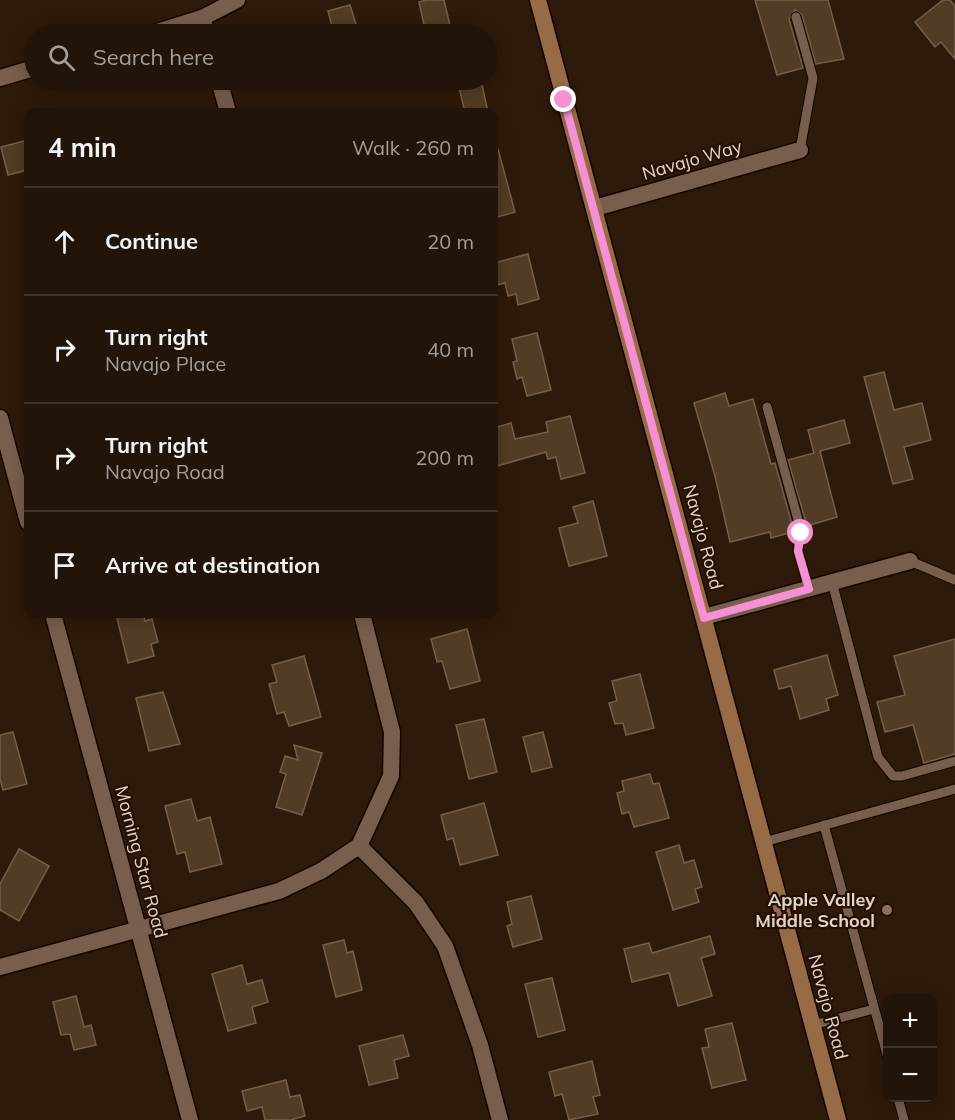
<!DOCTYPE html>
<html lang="en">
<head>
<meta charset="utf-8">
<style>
	:root { --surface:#221408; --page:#2a1d12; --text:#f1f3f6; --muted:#a29e9c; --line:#3f3329 }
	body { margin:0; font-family:Mulish,sans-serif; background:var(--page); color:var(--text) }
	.controls { position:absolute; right:18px; bottom:18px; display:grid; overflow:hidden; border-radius:12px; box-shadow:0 3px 15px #0003 }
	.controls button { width:54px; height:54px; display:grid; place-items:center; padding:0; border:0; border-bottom:2px solid var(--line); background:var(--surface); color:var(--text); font:30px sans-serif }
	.stop { position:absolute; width:18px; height:18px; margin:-14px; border:4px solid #f591d2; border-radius:50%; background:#fff }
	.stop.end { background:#f591d2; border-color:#fff; box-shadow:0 2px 6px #0008 }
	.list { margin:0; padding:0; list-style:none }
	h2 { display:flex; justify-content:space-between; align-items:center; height:78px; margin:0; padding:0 24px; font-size:26px }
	h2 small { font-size:20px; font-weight:400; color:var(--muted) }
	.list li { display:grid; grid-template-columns:39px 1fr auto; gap:18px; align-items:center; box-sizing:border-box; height:108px; padding:0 24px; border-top:2px solid var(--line) }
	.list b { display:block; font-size:22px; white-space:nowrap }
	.list p { margin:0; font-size:20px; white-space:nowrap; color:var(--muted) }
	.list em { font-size:20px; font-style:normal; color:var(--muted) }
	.icon { flex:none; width:33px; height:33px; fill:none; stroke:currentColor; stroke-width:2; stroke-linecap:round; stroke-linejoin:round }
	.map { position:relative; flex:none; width:955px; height:1120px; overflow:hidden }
	.search { position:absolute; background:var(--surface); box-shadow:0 3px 15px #0003; left:24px; top:24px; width:474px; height:66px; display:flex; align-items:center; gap:15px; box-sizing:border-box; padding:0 21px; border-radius:33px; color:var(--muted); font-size:22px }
	.panel { position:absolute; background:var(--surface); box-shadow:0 3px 15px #0003; left:24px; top:108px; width:474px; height:510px; border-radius:12px }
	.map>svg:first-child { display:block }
	.building { fill:#523c25; stroke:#745f4a; stroke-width:1.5 }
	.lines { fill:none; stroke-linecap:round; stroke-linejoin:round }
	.service-casing { stroke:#150400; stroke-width:11 }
	.minor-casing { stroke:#150400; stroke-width:19 }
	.tertiary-casing { stroke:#150400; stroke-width:19 }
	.secondary-casing { stroke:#150400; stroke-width:19 }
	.service { stroke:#775e4d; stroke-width:9 }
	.minor { stroke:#775e4d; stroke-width:16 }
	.tertiary { stroke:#775e4d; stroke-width:16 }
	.secondary { stroke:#966b46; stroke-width:16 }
	.route { stroke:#f591d2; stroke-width:8 }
	.education-dot { fill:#8d6e63; stroke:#241103; stroke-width:2 }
	.labels { text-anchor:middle; stroke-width:4.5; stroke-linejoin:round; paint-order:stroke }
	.street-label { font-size:18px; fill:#e3d4cb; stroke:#241103 }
	.poi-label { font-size:18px; font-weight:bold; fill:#e3d4cb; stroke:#241103; text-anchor:end }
</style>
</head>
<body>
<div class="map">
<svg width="955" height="1120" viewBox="0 0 955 1120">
	<rect width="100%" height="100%" fill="#2e1a0a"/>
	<g class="building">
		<polygon points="426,0 444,0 452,34 426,34 419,2"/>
		<polygon points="755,0 828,0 844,59 816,64 802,15 795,10 789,19 803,68 777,75"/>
		<polygon points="943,0 950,0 955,6 955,59 941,42 935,47 915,22"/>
		<polygon points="350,5 359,34 334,34 328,11"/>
		<polygon points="457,80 481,80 488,112 465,112"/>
		<polygon points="28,140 28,170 8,175 1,147"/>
		<polygon points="498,149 515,212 494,218 494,150"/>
		<polygon points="528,254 539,299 518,305 516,294 508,296 505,283 494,286 494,263"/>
		<polygon points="537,333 551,390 527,396 522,377 517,379 513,362 517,361 512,339"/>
		<polygon points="884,372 894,410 922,403 931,440 904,447 913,479 893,484 864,377"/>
		<polygon points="725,393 729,406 753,399 771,464 775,463 793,528 789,531 789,533 771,538 770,532 730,542 715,476 694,403"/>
		<polygon points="570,416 585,473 561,479 556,457 548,459 546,452 497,466 494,452 494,428 511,423 515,439 548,432 546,422"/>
		<polygon points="844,420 850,443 820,451 837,517 807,526 788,460 814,453 808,430"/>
		<polygon points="593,501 607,556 569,566 559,528 578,523 573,507"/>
		<polygon points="116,614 143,614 145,621 152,619 158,642 151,644 154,656 128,663"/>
		<polygon points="467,629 480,681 450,689 442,661 437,662 431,639"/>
		<polygon points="955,639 955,754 924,763 913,725 885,732 877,702 905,695 894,656"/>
		<polygon points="827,655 838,695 826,699 829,710 800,719 791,686 779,689 774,670"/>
		<polygon points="304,656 321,717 289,726 284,712 277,714 269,684 277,682 272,665"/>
		<polygon points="640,674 654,728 626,735 623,723 615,724 609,703 617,701 612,681"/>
		<polygon points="163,692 180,744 149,751 136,698"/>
		<polygon points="484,719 497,772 469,779 456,725"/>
		<polygon points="13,732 27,784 3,790 0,779 0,735"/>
		<polygon points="543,732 552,767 532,772 523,737"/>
		<polygon points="294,745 322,753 302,815 276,807 286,774 280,772 285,756 298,760"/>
		<polygon points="650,774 653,784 659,783 669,818 634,827 629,812 622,814 617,793 624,791 622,781"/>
		<polygon points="191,799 197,821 210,817 222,864 190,872 185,852 177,854 165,806"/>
		<polygon points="484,803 498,855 460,865 453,838 447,840 441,815"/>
		<polygon points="679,845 684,863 694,860 702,887 695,889 699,902 673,910 656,852"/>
		<polygon points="19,849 49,866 19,921 0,910 0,884"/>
		<polygon points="531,896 542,939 513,947 507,926 512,924 507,902"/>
		<polygon points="710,936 715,954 701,958 712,996 678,1006 669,973 632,982 624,949 649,943 652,953"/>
		<polygon points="344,940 347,953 353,951 362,990 336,997 323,945"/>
		<polygon points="242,965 247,984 262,980 268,1002 252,1007 256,1023 228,1031 212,974"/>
		<polygon points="552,978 565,1030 538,1037 525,984"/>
		<polygon points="76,996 84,1027 91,1025 96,1045 74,1050 70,1034 61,1035 53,1002"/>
		<polygon points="732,1023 746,1080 712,1088 702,1048 709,1047 705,1029"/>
		<polygon points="403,1035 409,1056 394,1060 398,1078 369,1085 359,1046"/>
		<polygon points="592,1061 600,1095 593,1097 598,1114 569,1120 562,1094 555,1096 549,1072"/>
		<polygon points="286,1080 290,1097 300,1095 305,1116 291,1120 265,1120 262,1107 247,1111 242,1091"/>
	</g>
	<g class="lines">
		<defs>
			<g id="service">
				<polyline points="796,17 813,78 800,150"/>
				<polyline points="767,407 800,527 798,551 809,589"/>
				<polyline points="910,561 955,580"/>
				<polyline points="832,582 878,757 893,776 902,776 955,761"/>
				<polyline points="824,825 888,1058"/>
				<polyline points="764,842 955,789"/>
				<polyline points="813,1025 874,1009"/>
				<polyline points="898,1098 904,1120"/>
			</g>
			<g id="minor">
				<polyline points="202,18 207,34"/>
				<polyline points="219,80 228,112"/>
				<polyline points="595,208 800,150"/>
				<polyline points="0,418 28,522"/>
				<polyline points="53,614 190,1120"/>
				<polyline points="704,617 910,561"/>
				<polyline points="359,846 416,903 445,946 480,1045 500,1120"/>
				<polyline points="359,846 391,776 392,732 362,614"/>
				<polyline points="0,967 279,891 321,871 359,846"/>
			</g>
			<g id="tertiary">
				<polyline points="151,34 202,18 237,0"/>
				<polyline points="0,78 34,68"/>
			</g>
			<polyline id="secondary" points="538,0 838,1120"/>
		</defs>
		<use href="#service" class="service-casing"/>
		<use href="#minor" class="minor-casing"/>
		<use href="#tertiary" class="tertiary-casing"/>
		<use href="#secondary" class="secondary-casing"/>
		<use href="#service" class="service"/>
		<use href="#minor" class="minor"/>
		<use href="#tertiary" class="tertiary"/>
		<use href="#secondary" class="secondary"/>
	</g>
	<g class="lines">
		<polyline class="route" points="564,100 704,618 809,589 798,551 801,533"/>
	</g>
	<circle class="education-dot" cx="887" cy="910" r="6"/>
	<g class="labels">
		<g class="street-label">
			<text transform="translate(692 160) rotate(-16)" y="6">Navajo Way</text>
			<text transform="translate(703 537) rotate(75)" y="6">Navajo Road</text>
			<text transform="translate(141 862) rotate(75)" y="6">Morning Star Road</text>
			<text transform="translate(828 1007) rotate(75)" y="6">Navajo Road</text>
		</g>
		<g class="poi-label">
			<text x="875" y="906">Apple Valley<tspan x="875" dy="21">Middle School</tspan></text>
		</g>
	</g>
</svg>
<div class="controls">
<button>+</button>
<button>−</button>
</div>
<div class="stop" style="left:801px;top:533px"></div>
<div class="stop end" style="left:564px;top:100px"></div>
<div class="search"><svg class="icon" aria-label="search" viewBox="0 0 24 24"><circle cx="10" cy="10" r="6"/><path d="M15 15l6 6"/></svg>Search here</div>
<section class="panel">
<h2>4 min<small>Walk · 260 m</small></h2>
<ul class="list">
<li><svg class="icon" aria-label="ahead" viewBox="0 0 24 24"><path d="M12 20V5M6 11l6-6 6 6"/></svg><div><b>Continue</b></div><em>20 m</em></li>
<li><svg class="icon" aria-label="right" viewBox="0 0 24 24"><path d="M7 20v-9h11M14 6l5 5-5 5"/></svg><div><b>Turn right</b><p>Navajo Place</p></div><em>40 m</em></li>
<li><svg class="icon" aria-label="right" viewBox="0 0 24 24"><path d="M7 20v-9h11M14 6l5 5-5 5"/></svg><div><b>Turn right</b><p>Navajo Road</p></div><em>200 m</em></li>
<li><svg class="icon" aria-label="arrive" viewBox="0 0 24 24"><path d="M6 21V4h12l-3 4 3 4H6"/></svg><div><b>Arrive at destination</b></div></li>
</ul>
</section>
</div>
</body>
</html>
